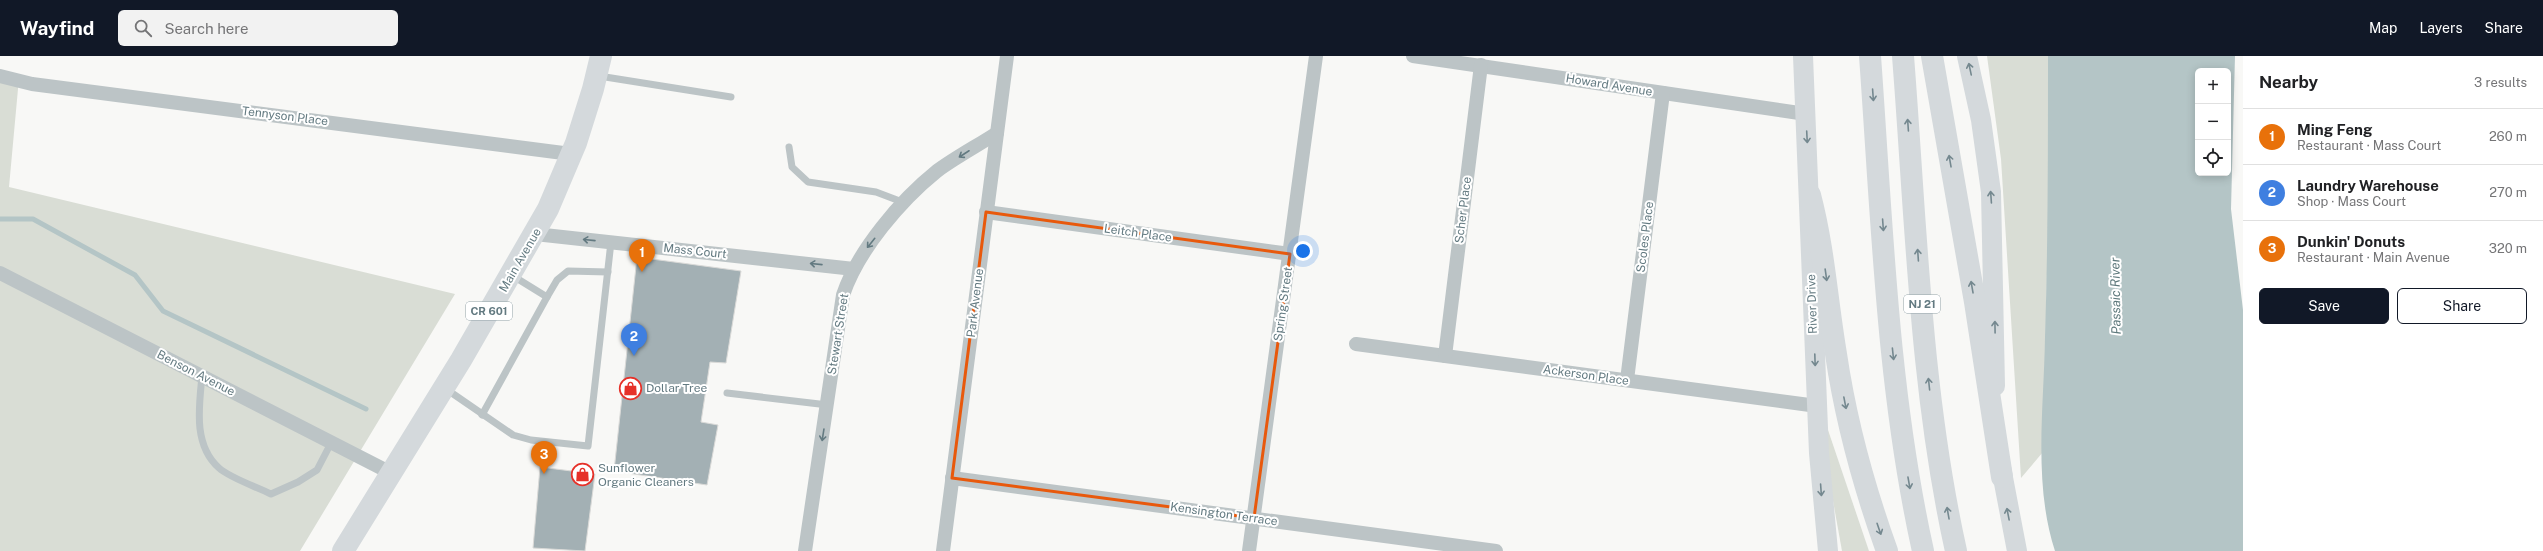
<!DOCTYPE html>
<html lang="en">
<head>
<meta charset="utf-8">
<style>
	:root { --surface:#fff; --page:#f2f2f2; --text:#202124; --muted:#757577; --line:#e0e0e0; --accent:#111827 }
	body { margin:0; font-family:"Public Sans",sans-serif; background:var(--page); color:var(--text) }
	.controls { position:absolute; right:12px; top:12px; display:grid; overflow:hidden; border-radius:6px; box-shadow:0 2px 10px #0003 }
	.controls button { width:36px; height:36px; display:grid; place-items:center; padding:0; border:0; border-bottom:1px solid var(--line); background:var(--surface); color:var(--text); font:20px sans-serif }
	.you { position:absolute; left:1303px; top:195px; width:14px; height:14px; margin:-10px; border:3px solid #fff; border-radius:50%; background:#1a73e8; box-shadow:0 0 0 6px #1a73e833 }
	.badge { display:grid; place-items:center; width:26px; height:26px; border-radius:50%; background:var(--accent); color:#fff; font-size:13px; font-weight:700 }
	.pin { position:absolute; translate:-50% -33px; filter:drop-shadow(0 1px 2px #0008) }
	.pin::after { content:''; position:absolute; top:21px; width:14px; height:12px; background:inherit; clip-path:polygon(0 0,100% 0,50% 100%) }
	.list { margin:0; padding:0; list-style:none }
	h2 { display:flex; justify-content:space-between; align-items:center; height:52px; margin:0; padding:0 16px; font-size:17px }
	h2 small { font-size:13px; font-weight:400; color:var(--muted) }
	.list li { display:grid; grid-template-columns:26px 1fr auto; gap:12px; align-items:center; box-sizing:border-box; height:56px; padding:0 16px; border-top:1px solid var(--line) }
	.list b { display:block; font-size:15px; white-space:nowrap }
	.list p { margin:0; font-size:13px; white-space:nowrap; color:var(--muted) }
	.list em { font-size:13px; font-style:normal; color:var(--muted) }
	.actions { display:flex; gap:8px; padding:12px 16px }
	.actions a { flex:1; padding:9px 0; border:1px solid var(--accent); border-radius:6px; text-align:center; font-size:14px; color:var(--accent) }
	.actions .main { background:var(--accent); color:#fff }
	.icon { flex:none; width:22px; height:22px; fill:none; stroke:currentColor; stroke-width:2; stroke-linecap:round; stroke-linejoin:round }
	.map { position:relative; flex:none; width:2243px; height:495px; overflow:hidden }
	header { display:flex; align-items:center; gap:24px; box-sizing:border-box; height:56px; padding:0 20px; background:var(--accent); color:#fff }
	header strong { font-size:19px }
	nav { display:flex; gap:22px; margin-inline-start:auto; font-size:14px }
	.search { width:280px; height:36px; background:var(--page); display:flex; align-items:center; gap:10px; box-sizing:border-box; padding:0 14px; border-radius:6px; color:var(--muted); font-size:15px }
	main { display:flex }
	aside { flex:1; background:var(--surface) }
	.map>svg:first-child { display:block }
	.green { fill:#d9ddd5 }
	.water { fill:#b4c5c6; fill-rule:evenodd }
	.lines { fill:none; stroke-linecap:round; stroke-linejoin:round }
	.stream { stroke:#b4c5c6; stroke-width:5 }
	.building { fill:#a3b0b4; stroke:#dadad8 }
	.lane { stroke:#bcc4c6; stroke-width:7 }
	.street { stroke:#bcc4c6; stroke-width:14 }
	.secondary { stroke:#d4d9dc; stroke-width:20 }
	.primary { stroke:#d4d9dc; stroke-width:22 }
	.highway { stroke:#d4d9dc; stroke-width:22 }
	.oneway { stroke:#74888f }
	.oneway2 { stroke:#637a81 }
	.marked { fill:none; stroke:#e8590c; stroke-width:3; stroke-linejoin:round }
	.labels { text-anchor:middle; stroke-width:4; stroke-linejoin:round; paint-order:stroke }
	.shield { fill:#fff; stroke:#92a2a7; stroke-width:1 }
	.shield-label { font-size:11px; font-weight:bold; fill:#637a81 }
	.street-label { font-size:12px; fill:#637a81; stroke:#fff }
	.poi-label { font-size:12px; fill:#637a81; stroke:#fff; text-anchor:start }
	.water-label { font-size:13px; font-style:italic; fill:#5e797c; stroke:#fff }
</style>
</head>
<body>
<header>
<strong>Wayfind</strong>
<div class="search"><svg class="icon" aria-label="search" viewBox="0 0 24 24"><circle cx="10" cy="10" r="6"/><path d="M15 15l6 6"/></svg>Search here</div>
<nav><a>Map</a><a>Layers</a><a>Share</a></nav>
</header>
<main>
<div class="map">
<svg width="2243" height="495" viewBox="0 0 2243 495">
	<rect width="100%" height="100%" fill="#f8f8f6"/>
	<g class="green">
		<polygon points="1987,0 2048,0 2049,127 2043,396 2021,422 2001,103"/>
		<polygon points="0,13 19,22 9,131 455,238 300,495 0,495"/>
		<polygon points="1828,374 1869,495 1842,495 1828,417"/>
	</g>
	<path class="water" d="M 2048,0 L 2235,0 L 2231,153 L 2243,254 L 2243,495 L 2055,495 C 2033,428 2044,351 2045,281 C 2048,188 2048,94 2048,0 ZM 2198,15 L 2228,15 L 2228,117 L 2198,117 Z"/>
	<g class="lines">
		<polyline class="stream" points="0,163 33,163 135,219 163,255 366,353"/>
	</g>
	<g class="building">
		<polygon points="637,201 741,215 726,307 710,306 701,366 718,369 707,429 614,415"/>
		<polygon points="540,411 595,418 585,495 533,492"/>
	</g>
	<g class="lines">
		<g class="lane">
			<polyline points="599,20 731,41"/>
			<polyline points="789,91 792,111 808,126 876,136 905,147"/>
			<polyline points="547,241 557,224 568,215 608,216"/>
			<path d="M 202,320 C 199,351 193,389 219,412 C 230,422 257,431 271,438 L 298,426 L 317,414 L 331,387"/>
			<polyline points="446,333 513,379 531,384 588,390 611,186"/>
			<polyline points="727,337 828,349"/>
			<polyline points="482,359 547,241 513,220"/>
		</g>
		<g class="street">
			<polyline points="1413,0 1806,58"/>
			<polyline points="0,20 32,28 571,98"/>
			<polyline points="986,156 1290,198"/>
			<polyline points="535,178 854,213"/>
			<polyline points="0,217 391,417"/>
			<polyline points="1356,288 1817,350"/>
			<polyline points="1445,300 1481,9"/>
			<polyline points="1627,324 1663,37"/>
			<polyline points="952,422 1496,495"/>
			<path d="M 805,495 L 843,239 C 858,194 901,144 937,115 C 956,101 977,90 997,77"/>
			<polyline points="943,495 1007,0"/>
			<polyline points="1249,495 1316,0"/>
		</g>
		<g class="secondary">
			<polyline points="1803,0 1819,397 1828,495"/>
			<polyline points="1967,0 1981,64 1991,136 1995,330"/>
			<polyline points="2000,406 2017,495"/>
		</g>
		<polyline class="primary" points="343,495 461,304 548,153 576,87 593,33 601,0"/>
		<g class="highway">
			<path d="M 1870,0 C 1882,165 1887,333 1923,495"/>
			<path d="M 1903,0 C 1916,165 1920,333 1956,495"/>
			<polyline points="1932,0 1975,246 2002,421"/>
			<path d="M 1810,139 C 1824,192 1827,245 1836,298 C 1846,366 1864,431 1887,495"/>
		</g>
	</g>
	<defs><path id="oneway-shaft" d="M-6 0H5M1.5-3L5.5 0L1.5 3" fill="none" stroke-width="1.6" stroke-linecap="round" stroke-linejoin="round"/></defs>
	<g class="oneway">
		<use href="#oneway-shaft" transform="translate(1970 13) rotate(-102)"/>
		<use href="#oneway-shaft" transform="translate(1873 39) rotate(86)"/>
		<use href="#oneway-shaft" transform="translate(1908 69) rotate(-94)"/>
		<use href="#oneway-shaft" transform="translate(1807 81) rotate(87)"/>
		<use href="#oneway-shaft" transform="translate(1950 105) rotate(-100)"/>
		<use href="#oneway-shaft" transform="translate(1991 141) rotate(-94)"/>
		<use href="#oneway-shaft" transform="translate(1883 169) rotate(86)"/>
		<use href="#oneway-shaft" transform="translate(1918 199) rotate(-94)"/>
		<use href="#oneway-shaft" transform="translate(1826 219) rotate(82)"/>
		<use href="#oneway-shaft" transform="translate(1972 231) rotate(-100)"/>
		<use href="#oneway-shaft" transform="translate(1995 271) rotate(-91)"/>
		<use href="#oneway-shaft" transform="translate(1893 298) rotate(84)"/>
		<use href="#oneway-shaft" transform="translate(1815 304) rotate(88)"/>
		<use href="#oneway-shaft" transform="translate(1929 328) rotate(-96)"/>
		<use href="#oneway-shaft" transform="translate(1845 347) rotate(79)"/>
		<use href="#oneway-shaft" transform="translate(1909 427) rotate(80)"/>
		<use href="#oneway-shaft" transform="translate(1821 434) rotate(86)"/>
		<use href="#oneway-shaft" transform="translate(1948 457) rotate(-100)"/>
		<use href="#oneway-shaft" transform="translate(2008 458) rotate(-101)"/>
		<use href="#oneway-shaft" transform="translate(1879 473) rotate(71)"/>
	</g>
	<g class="oneway2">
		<use href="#oneway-shaft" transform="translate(964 98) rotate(147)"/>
		<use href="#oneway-shaft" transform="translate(589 184) rotate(-174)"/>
		<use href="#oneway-shaft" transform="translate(871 187) rotate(129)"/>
		<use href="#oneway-shaft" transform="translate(816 208) rotate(-174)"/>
		<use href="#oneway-shaft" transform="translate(823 379) rotate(99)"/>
	</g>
	<path class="marked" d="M 986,156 L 1290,198 L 1254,462 L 952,422 Z"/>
	<defs>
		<symbol id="shop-ring" viewBox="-11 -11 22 22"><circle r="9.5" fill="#fff" stroke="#e63129" stroke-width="1.5"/><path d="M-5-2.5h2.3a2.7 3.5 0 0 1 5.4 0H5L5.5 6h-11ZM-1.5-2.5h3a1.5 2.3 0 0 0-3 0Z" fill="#e63129"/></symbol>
	</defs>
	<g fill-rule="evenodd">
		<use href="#shop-ring" x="618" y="320" width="25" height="25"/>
		<use href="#shop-ring" x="570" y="406" width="25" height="25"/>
	</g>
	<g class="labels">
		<g class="shield">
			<rect x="1904" y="239" width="36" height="18" rx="3"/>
			<rect x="466" y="246" width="46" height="18" rx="3"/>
		</g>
		<g class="shield-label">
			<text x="1922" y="252">NJ 21</text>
			<text x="489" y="259">CR 601</text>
		</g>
		<g class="street-label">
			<text transform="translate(1609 29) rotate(9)" y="4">Howard Avenue</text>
			<text transform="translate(285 60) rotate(7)" y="4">Tennyson Place</text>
			<text transform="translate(1463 154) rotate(-83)" y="4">Scher Place</text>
			<text transform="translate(1138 177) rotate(8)" y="4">Leitch Place</text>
			<text transform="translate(1645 181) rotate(-83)" y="4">Scoles Place</text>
			<text transform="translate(695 195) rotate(6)" y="4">Mass Court</text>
			<text transform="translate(520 204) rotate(-60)" y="4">Main Avenue</text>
			<text transform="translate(975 247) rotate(-83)" y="4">Park Avenue</text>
			<text transform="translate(1283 248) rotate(-82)" y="4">Spring Street</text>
			<text transform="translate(1812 248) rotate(-92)" y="4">River Drive</text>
			<text transform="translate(838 278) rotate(-81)" y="4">Stewart Street</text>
			<text transform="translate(196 317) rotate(27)" y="4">Benson Avenue</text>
			<text transform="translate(1586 319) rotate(8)" y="4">Ackerson Place</text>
			<text transform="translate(1224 458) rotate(8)" y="4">Kensington Terrace</text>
		</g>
		<g class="poi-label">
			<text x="646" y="336">Dollar Tree</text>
			<text x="598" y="416">Sunflower<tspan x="598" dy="14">Organic Cleaners</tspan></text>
		</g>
		<g class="water-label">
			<text transform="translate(2115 240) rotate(-91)" y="5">Passaic River</text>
		</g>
	</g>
</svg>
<div class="controls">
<button>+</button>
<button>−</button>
<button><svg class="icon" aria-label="locate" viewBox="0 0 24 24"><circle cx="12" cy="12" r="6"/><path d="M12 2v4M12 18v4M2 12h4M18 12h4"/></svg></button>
</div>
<div class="you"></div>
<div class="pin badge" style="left:642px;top:216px;background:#e8710a">1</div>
<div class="pin badge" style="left:634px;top:300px;background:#3f7fe0">2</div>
<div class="pin badge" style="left:544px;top:418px;background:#e8710a">3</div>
</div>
<aside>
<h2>Nearby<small>3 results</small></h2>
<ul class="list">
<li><span class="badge" style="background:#e8710a">1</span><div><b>Ming Feng</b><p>Restaurant · Mass Court</p></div><em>260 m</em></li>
<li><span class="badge" style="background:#3f7fe0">2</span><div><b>Laundry Warehouse</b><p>Shop · Mass Court</p></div><em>270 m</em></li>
<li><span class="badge" style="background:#e8710a">3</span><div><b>Dunkin' Donuts</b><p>Restaurant · Main Avenue</p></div><em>320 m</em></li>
</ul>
<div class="actions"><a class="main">Save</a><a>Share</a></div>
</aside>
</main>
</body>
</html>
